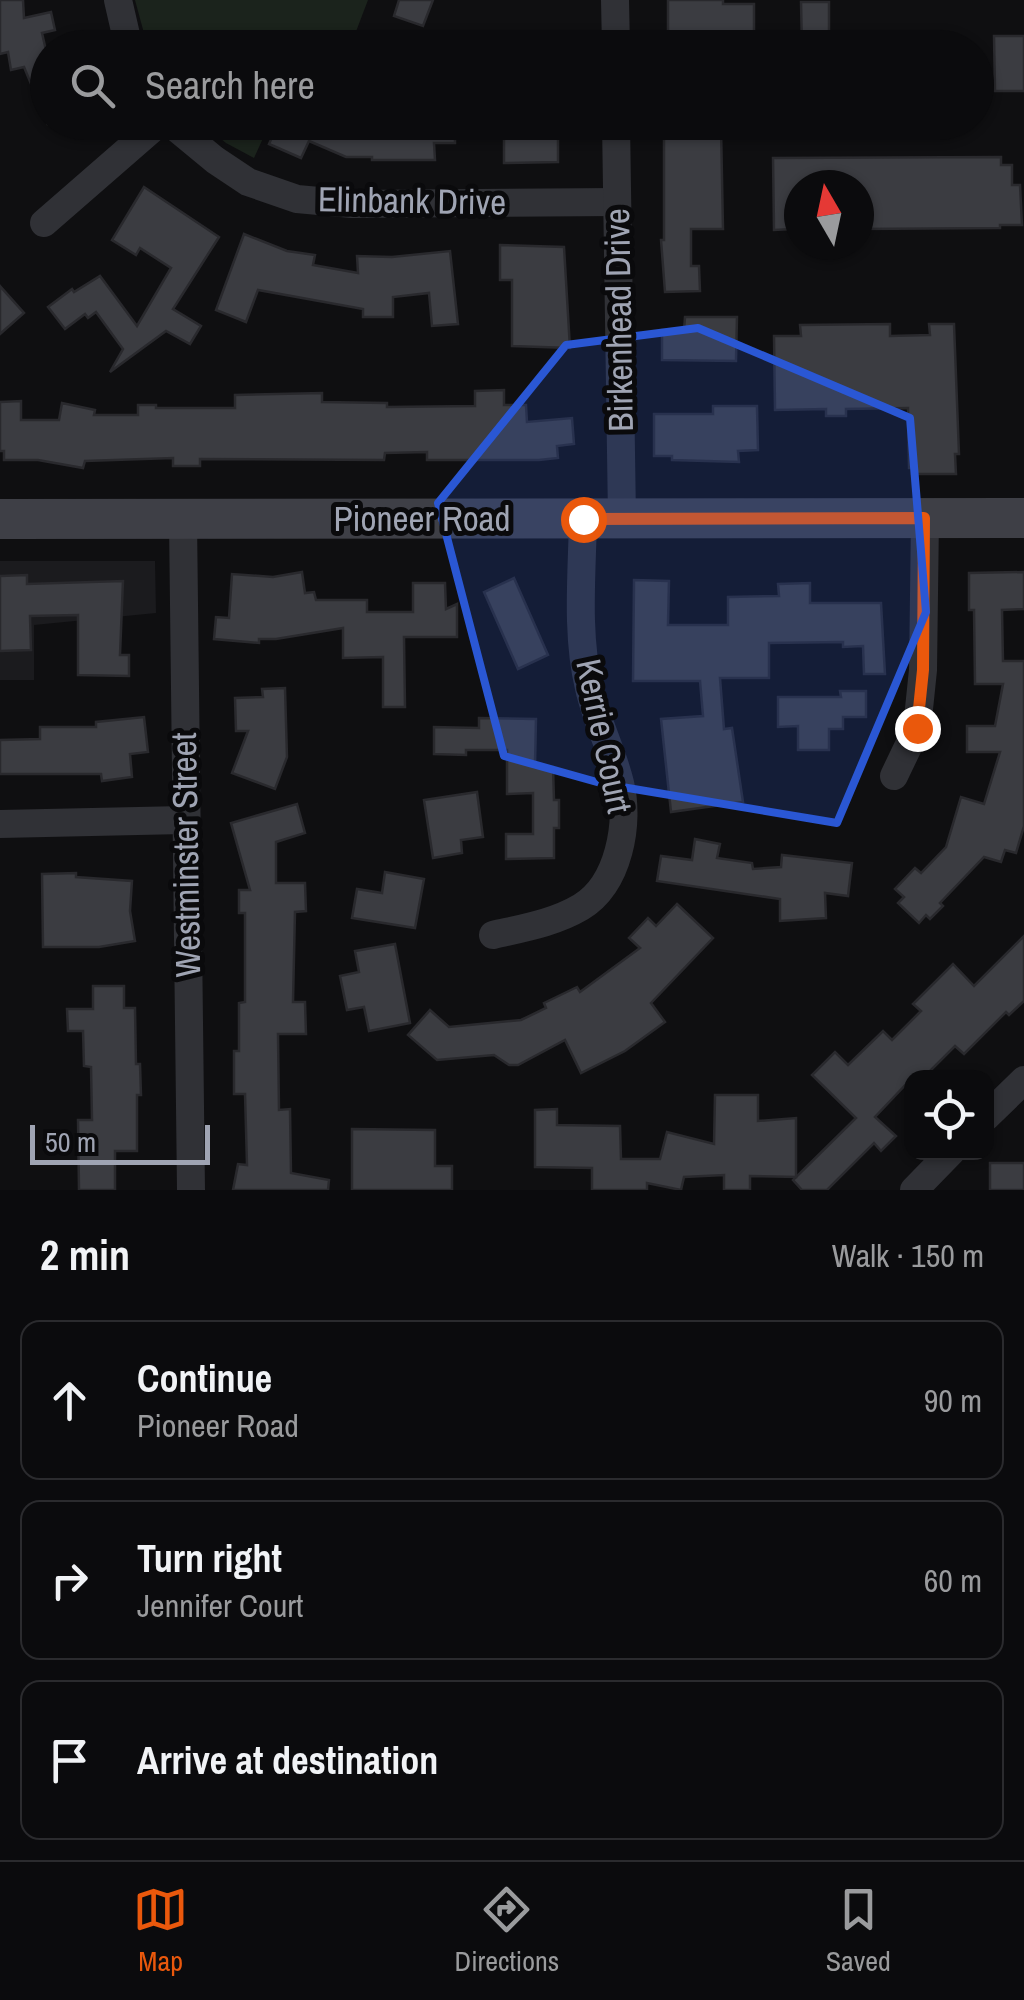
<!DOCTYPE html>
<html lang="en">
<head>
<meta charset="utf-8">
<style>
	:root { --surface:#0b0b0d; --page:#19191b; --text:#f1f3f6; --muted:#9a9b9d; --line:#2b2b2e; --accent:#ea580c }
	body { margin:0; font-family:"Archivo Narrow",sans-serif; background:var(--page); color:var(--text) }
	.controls { position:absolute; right:30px; bottom:30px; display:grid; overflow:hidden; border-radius:20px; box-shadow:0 2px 8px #0004 }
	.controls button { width:90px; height:90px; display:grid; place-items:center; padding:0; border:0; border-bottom:2px solid var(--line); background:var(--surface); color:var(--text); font:50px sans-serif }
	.compass { position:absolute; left:784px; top:170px; width:90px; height:90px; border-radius:50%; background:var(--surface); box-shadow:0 2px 8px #0004; rotate:351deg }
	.scale { position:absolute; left:30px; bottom:25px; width:180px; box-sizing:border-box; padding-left:10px; border:5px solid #9fa4b3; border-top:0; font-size:28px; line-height:35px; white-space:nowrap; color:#9fa4b3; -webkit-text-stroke:8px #0a0a0c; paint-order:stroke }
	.stop { position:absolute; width:30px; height:30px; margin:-22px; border:8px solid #ea580c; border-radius:50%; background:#fff }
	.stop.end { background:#ea580c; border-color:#fff; box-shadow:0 2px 10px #0008 }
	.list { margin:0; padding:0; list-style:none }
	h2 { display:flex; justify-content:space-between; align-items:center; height:130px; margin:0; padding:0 40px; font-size:42px }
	h2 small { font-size:32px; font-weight:400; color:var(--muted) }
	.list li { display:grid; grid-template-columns:65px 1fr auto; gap:30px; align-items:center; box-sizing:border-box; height:160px; margin:0 20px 20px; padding:0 20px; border:2px solid var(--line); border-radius:20px }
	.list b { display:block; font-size:38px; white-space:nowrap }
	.list p { margin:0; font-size:32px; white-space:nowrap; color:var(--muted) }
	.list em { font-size:32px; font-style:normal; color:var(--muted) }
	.icon { flex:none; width:55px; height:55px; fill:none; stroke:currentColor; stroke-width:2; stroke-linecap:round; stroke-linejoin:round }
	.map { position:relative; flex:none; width:1024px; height:1190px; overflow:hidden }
	.search { position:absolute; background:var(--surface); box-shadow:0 2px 8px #0004; left:30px; right:30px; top:30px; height:110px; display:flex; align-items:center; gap:25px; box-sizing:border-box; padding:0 35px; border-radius:55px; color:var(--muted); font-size:38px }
	.sheet { height:670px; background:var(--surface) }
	nav { display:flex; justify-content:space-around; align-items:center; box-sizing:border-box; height:140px; border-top:2px solid var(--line); background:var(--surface); font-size:28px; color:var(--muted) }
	nav a { display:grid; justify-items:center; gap:5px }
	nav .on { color:var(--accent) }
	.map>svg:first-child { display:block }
	.built { fill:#1b1b1e }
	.green { fill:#1b231c }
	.building { fill:#3b3c41; stroke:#29292d; stroke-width:2.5 }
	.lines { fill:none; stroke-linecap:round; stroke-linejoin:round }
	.minor { stroke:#303136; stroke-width:28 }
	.secondary { stroke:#3e3f46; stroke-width:40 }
	.route { stroke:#ea580c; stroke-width:12 }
	.marked { fill:#2a57d4; fill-opacity:0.2; stroke:#2a57d4; stroke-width:8; stroke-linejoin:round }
	.labels { text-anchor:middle; stroke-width:10; stroke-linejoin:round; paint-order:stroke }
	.street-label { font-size:35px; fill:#9fa4b3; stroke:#0a0a0c }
</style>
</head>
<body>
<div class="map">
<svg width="1024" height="1190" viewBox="0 0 1024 1190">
	<rect width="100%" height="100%" fill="#0f0f11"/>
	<polygon class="built" points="0,561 155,561 156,613 34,625 34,680 0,680"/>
	<g class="green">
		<polygon points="135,0 368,0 352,42 306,43 304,48 148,48"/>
		<polygon points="201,123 270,123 254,158 226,143"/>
	</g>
	<g class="building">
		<polygon points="0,0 23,0 24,18 51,12 55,30 42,33 48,59 48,125 24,67 11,70 8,52 0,54"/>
		<polygon points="399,0 433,0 423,26 394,16"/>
		<polygon points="668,0 723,0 723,4 754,4 754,35 735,35 735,48 668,48"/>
		<polygon points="801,2 829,2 829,48 802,48"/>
		<polygon points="994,36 1024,36 1024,91 995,91"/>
		<polygon points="265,122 326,122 351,133 372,133 372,122 455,122 455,143 434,143 435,160 372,160 372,157 346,157 309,141 301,158 269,144 276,128"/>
		<polygon points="664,127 721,127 723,229 691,229 691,266 699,266 700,291 665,292 661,240 664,240"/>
		<polygon points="504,131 558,131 558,162 504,163"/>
		<polygon points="1001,157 1001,165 1012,165 1012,185 1020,185 1022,225 1000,225 1000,228 859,229 859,185 799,185 799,225 793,225 793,229 774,230 773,158"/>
		<polygon points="144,187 219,237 173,309 201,326 190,344 166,331 110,372 123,349 96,312 88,318 85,314 65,329 48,307 72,289 74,292 100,276 137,326 171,268 140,248 136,255 112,240"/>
		<polygon points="244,234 287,251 315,255 313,265 358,273 357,256 392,257 450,251 458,324 432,326 429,293 393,297 393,317 363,317 363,309 258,290 246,322 216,310"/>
		<polygon points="500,245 564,247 570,348 512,346 512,280 500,280"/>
		<polygon points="0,286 24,313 0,334"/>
		<polygon points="685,317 737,317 736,361 662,360 662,330 684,330"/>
		<polygon points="890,324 890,336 930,335 929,324 954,324 959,454 955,454 956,474 912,474 912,468 909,468 908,408 846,409 846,416 826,416 826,409 775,410 774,336 801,336 800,325"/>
		<polygon points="504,390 504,405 526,405 527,422 572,418 574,444 557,446 558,458 539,460 427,460 427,452 385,453 384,460 200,459 200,466 173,466 173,458 85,461 83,468 38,460 4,460 4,451 0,451 0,402 21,401 21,420 59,420 62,403 95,410 94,415 138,415 138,405 156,405 156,408 235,408 235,395 322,393 322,402 387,403 387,407 475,406 475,391"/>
		<polygon points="713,406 757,406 758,450 738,451 739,462 672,460 672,456 654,456 654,414 713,414"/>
		<polygon points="302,572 305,593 314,592 316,600 367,600 367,612 413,612 413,583 445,583 446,609 457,604 457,637 404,637 405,707 383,707 383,657 343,658 343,628 276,639 259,639 259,643 214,639 216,617 229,618 232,574 273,577"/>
		<polygon points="1024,572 1024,609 1002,610 1003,661 1024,661 1024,826 1016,853 1005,850 1001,862 984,857 940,903 943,906 930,919 926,915 919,923 898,903 904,897 895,889 915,868 921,873 946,847 961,797 984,804 1000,752 967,752 967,726 995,726 1003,684 975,684 974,610 969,610 969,573"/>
		<polygon points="27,575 27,584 123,581 120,655 129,655 129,676 78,675 78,615 30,616 31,650 0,651 0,576"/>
		<polygon points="514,578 548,655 518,669 484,592"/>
		<polygon points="634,580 669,581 668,625 728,625 728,597 779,596 778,584 810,583 810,603 881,603 885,674 864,674 863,646 843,647 843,642 769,643 769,678 720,678 724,729 732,728 743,802 671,812 661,719 703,716 700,681 633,681"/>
		<polygon points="285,688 287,757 275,789 232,773 248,731 236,731 235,698 263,697 262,689"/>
		<polygon points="840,691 866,691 866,717 843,717 843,729 829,729 829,750 798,750 798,726 778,727 778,697 841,697"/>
		<polygon points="144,717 148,752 130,754 132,777 102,781 101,774 0,774 0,740 40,739 40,727 96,727 96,722"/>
		<polygon points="479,718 536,719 535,767 553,767 554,800 559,800 559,828 554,828 554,858 506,859 506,834 533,834 533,793 507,794 507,750 466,750 466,755 434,754 434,727 479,728"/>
		<polygon points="477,792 483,837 461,840 462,853 433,858 424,800"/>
		<polygon points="297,804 305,833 276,842 276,883 305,883 306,911 295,912 293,1002 305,1002 306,1034 278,1034 279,1110 290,1109 291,1173 329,1180 328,1190 233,1190 238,1164 247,1165 245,1094 234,1094 234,1051 239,1051 239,1003 245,1002 245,913 239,913 239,890 250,890 231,823"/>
		<polygon points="695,839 720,844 717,858 752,863 753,869 781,867 782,855 852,863 848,896 825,893 826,918 780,921 780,899 657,881 661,856 692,860"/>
		<polygon points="385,872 424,879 415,928 352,918 357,889 382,893"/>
		<polygon points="76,873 76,877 132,881 130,911 135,941 99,947 43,947 42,874"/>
		<polygon points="677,904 713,938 651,1003 665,1022 625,1051 581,1073 565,1040 518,1065 509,1065 494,1055 437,1060 408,1035 430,1010 449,1027 521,1020 546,1008 544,1003 577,987 580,992 640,948 629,938 648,918 656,926"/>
		<polygon points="1024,936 1024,1001 1009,1015 1006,1012 964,1054 955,1046 923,1078 912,1078 875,1117 896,1136 881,1151 874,1143 827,1190 802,1190 793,1180 856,1118 812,1075 835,1052 848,1065 883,1031 892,1040 921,1011 913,1004 953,964 974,986"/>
		<polygon points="395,944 410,1023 369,1031 364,1007 347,1010 340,976 359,972 355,951"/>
		<polygon points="93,986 124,986 124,1008 135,1008 136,1064 140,1064 141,1095 137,1095 137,1151 115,1151 115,1190 79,1190 78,1120 92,1120 91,1067 84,1066 83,1031 68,1031 67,1009 93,1009"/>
		<polygon points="715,1095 758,1095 758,1121 796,1118 796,1177 750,1176 750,1190 724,1190 724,1175 684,1177 681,1190 647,1183 647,1190 592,1190 592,1168 535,1167 535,1110 557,1109 557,1125 620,1126 621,1159 660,1159 667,1132 714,1144"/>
		<polygon points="352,1129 435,1130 435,1166 452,1166 452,1190 352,1190"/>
		<rect x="990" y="1163" width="34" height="27"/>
	</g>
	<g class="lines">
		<g class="minor">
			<polyline points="118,0 129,48"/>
			<polyline points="615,0 616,48"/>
			<polyline points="169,122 215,160 248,182 297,199 352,204 617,202"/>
			<polyline points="616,122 622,518"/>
			<polyline points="44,223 160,122"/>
			<polyline points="183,520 191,1190"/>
			<polyline points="894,776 917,728 923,670 925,518"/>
			<polyline points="0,824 184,820"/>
			<path d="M 493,935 C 523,928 554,923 581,907 C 619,884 630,823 620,783 C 612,750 596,720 589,688 C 576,634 582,573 583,519"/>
			<polyline points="986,1117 1024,1080"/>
			<polyline points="914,1190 951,1152"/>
		</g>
		<polyline class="secondary" points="0,519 1024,518"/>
	</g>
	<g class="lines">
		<polyline class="route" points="583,519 924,518 923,670 917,728"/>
	</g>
	<path class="marked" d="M 698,328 L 910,418 L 926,612 L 837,823 L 604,784 L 504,756 L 438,503 L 566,345 Z"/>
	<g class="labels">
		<g class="street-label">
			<text transform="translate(412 201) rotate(1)" y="12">Elinbank Drive</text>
			<text transform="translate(619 320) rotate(-91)" y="12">Birkenhead Drive</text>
			<text x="422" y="531">Pioneer Road</text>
			<text transform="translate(604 736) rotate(78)" y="12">Kerrie Court</text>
			<text transform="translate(186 855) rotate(-91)" y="12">Westminster Street</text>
		</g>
	</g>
</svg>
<div class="controls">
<button><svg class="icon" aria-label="locate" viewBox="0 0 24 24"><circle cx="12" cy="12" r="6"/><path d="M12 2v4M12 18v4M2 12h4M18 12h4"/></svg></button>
</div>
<svg class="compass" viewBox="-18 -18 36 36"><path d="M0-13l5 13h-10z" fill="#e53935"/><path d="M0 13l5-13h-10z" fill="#9a9b9d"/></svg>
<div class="scale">50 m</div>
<div class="stop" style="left:583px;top:519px"></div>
<div class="stop end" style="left:917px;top:728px"></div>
<div class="search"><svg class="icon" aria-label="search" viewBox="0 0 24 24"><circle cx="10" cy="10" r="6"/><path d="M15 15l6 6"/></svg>Search here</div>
</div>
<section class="sheet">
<h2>2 min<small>Walk · 150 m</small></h2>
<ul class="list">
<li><svg class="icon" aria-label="ahead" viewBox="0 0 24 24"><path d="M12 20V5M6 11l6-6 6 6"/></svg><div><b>Continue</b><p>Pioneer Road</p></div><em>90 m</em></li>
<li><svg class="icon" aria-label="right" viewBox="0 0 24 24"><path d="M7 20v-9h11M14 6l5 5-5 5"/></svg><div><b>Turn right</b><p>Jennifer Court</p></div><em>60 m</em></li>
<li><svg class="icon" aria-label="arrive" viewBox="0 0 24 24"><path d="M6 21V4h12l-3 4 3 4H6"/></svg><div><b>Arrive at destination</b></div></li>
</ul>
</section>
<nav>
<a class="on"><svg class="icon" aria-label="map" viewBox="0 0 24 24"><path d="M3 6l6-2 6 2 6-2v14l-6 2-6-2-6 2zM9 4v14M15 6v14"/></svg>Map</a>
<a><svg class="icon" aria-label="directions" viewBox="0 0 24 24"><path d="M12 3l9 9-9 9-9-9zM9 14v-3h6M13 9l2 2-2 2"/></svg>Directions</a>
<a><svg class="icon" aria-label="saved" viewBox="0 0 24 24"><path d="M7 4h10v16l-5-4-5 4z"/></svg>Saved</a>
</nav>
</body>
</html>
